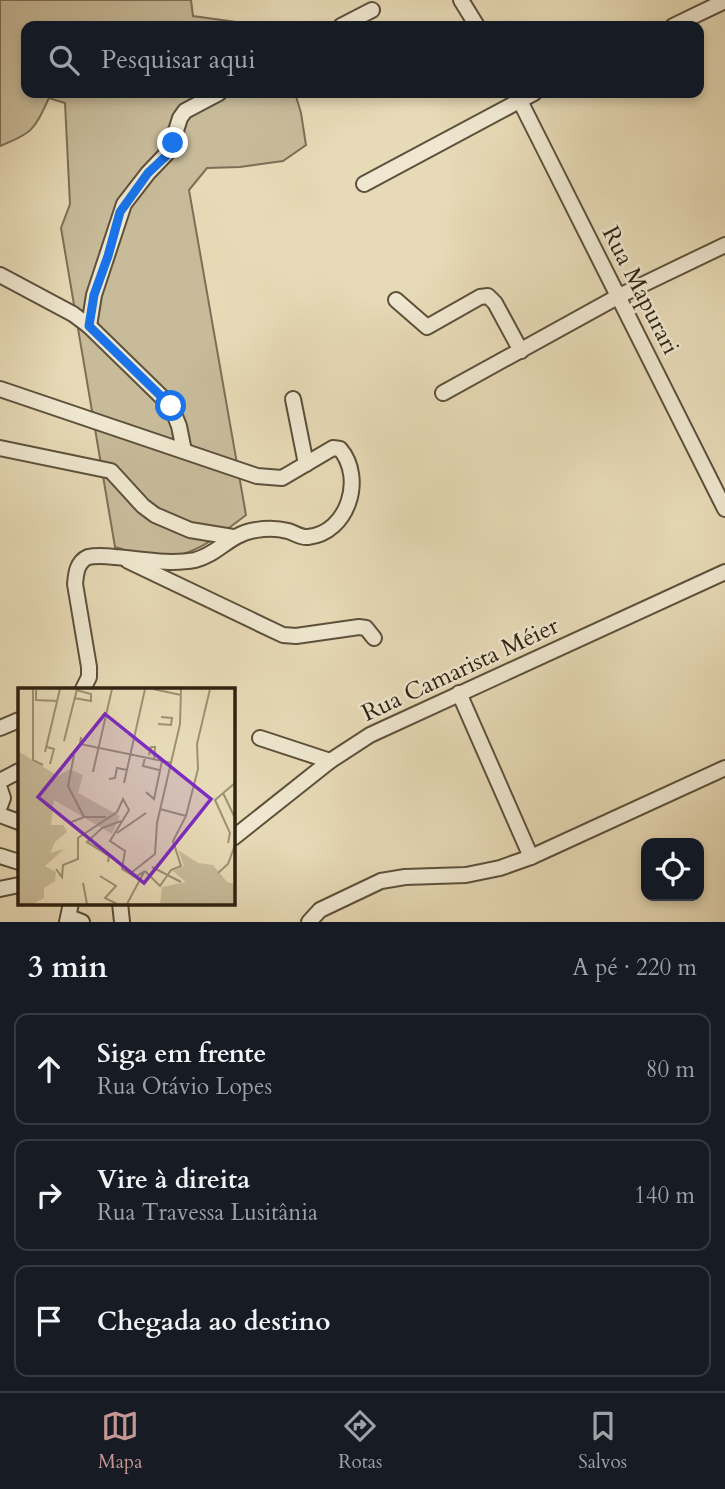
<!DOCTYPE html>
<html lang="pt">
<head>
<meta charset="utf-8">
<style>
	:root { --surface:#171b24; --page:#242831; --text:#f1f3f6; --muted:#9ea1a6; --line:#363941; --accent:#c59692 }
	body { margin:0; font-family:Cardo,serif; background:var(--page); color:var(--text) }
	.controls { position:absolute; right:21px; bottom:21px; display:grid; overflow:hidden; border-radius:14px; box-shadow:0 4px 10px #0003 }
	.controls button { width:63px; height:63px; display:grid; place-items:center; padding:0; border:0; border-bottom:2px solid var(--line); background:var(--surface); color:var(--text); font:35px sans-serif }
	.stop { position:absolute; width:21px; height:21px; margin:-16px; border:5px solid #1a73e8; border-radius:50%; background:#fff }
	.stop.end { background:#1a73e8; border-color:#fff; box-shadow:0 2px 7px #0008 }
	.list { margin:0; padding:0; list-style:none }
	h2 { display:flex; justify-content:space-between; align-items:center; height:91px; margin:0; padding:0 28px; font-size:30px }
	h2 small { font-size:23px; font-weight:400; color:var(--muted) }
	.list li { display:grid; grid-template-columns:46px 1fr auto; gap:21px; align-items:center; box-sizing:border-box; height:112px; margin:0 14px 14px; padding:0 14px; border:2px solid var(--line); border-radius:14px }
	.list b { display:block; font-size:26px; white-space:nowrap }
	.list p { margin:0; font-size:23px; white-space:nowrap; color:var(--muted) }
	.list em { font-size:23px; font-style:normal; color:var(--muted) }
	.icon { flex:none; width:38px; height:38px; fill:none; stroke:currentColor; stroke-width:2; stroke-linecap:round; stroke-linejoin:round }
	.map { position:relative; flex:none; width:725px; height:922px; overflow:hidden }
	.search { position:absolute; background:var(--surface); box-shadow:0 4px 10px #0003; left:21px; right:21px; top:21px; height:77px; display:flex; align-items:center; gap:18px; box-sizing:border-box; padding:0 24px; border-radius:14px; color:var(--muted); font-size:26px }
	.sheet { height:469px; background:var(--surface) }
	nav { display:flex; justify-content:space-around; align-items:center; box-sizing:border-box; height:98px; border-top:2px solid var(--line); background:var(--surface); font-size:19px; color:var(--muted) }
	nav a { display:grid; justify-items:center; gap:4px }
	nav .on { color:var(--accent) }
	.map>svg:first-child { display:block }
	.green { fill:#c8bb9a; stroke:#7c6f56; stroke-width:2 }
	.lines { fill:none; stroke-linecap:round; stroke-linejoin:round }
	.minor-casing { stroke:#5d513b; stroke-width:18 }
	.minor { stroke:#efe7d0; stroke-width:14 }
	.route { stroke:#1a73e8; stroke-width:9 }
	.labels { text-anchor:middle; stroke-width:5; stroke-linejoin:round; paint-order:stroke }
	.street-label { font-size:24px; fill:#2f2312; stroke:#efe7d0 }
	.inset-road { fill:none; stroke:#9d9174; stroke-width:2 }
	.view { fill:#7b2cbf; fill-opacity:0.15; stroke:#7b2cbf; stroke-width:3.5 }
	.inset-edge { fill:none; stroke:#2f2312; stroke-width:3.5 }
</style>
</head>
<body>
<div class="map">
<svg width="725" height="922" viewBox="0 0 725 922">
	<rect width="100%" height="100%" fill="#e7dab6"/>
	<filter id="stains"><feTurbulence type="fractalNoise" baseFrequency=".00286" numOctaves="4"/><feColorMatrix values="0 0 0 0 .2 0 0 0 0 .09 0 0 0 0 .02 0 0 0 .5 -.17"/></filter>
	<radialGradient id="worn" r=".72"><stop offset=".6" stop-color="#630" stop-opacity="0"/><stop offset="1" stop-color="#630" stop-opacity=".3"/></radialGradient>
	<path class="green" d="M 0,0 L 191,0 L 193,16 L 243,23 L 244,26 L 26,26 L 26,93 L 295,93 L 301,113 L 306,145 L 283,161 L 240,167 L 207,168 L 189,190 L 246,515 C 218,536 190,561 152,558 C 140,557 127,550 115,547 L 61,228 L 70,204 L 65,103 L 49,98 C 34,130 33,133 0,146 Z"/>
	<g class="lines">
		<defs>
			<g id="minor">
				<polyline points="461,0 477,26"/>
				<polyline points="341,26 372,10"/>
				<polyline points="673,26 725,1"/>
				<polyline points="516,93 725,509"/>
				<polyline points="364,184 534,93"/>
				<polyline points="0,275 73,314 89,326 171,406 179,426 184,451"/>
				<polyline points="396,300 427,327 480,297 488,296 495,303 521,351"/>
				<polyline points="89,326 94,295 124,204 148,173 170,150 180,118 185,111 219,93"/>
				<path d="M 0,389 L 257,476 L 282,478 L 333,448 L 340,449 C 365,478 348,533 308,537 C 301,538 295,533 288,531 C 277,528 267,528 256,530 C 229,534 219,554 195,560 C 170,565 140,559 115,557 C 107,556 97,555 88,557 C 77,562 76,573 75,584 L 89,667 L 89,677 L 83,689"/>
				<polyline points="443,393 619,296 725,245"/>
				<polyline points="293,399 306,464"/>
				<polyline points="0,448 111,471 143,506 155,515 190,530 233,537"/>
				<polyline points="128,561 283,635 296,636 359,627 366,628 374,638"/>
				<polyline points="459,693 531,857"/>
				<polyline points="0,728 19,720"/>
				<polyline points="260,738 330,761"/>
				<polyline points="0,781 19,771"/>
				<polyline points="0,789 3,798 0,806"/>
				<polyline points="0,815 19,822"/>
				<polyline points="233,838 330,761 370,735 725,572"/>
				<polyline points="0,856 19,862"/>
				<polyline points="0,889 19,885"/>
				<polyline points="120,903 122,922"/>
				<polyline points="69,917 82,922"/>
				<polyline points="67,922 71,903"/>
				<polyline points="309,922 320,910 381,881 405,877 466,875 500,868 531,857 725,768"/>
			</g>
		</defs>
		<use href="#minor" class="minor-casing"/>
		<use href="#minor" class="minor"/>
	</g>
	<g class="lines">
		<polyline class="route" points="171,406 89,326 94,295 108,256 120,212 148,173 166,156 173,143"/>
	</g>
	<g class="labels">
		<g class="street-label">
			<text transform="translate(641 290) rotate(63)" y="8">Rua Mapurari</text>
			<text transform="translate(460 669) rotate(-25)" y="8">Rua Camarista Méier</text>
		</g>
	</g>
	<g transform="translate(18 688)">
		<rect width="217" height="217" fill="#e7dab6"/>
		<path d="M 0,63 L 40,88 L 52,81 L 65,87 L 60,105 L 102,128 L 94,146 L 36,112 L 33,137 L 45,137 L 49,144 L 37,154 L 32,165 L 46,161 L 27,178 L 38,184 L 37,193 L 26,200 L 26,210 L 15,216 L 0,216 ZM 160,162 L 180,175 L 195,177 L 209,194 L 217,196 L 217,216 L 142,216 L 144,199 L 168,194 L 155,183 L 166,178 Z" fill="#c8bb9a"/>
		<path class="inset-road" d="M 15,1 L 15,72 L 25,77M 135,1 L 163,7M 18,2 L 18,12 L 40,13M 56,10 L 73,13 L 73,6 L 58,2M 140,36 L 153,37 L 154,30 L 143,29M 63,49 L 62,56 L 154,75M 46,53 L 59,1M 29,59 L 36,61 L 32,76M 27,64 L 42,1M 56,67 L 50,98 L 66,129M 131,67 L 133,59 L 137,59 L 136,71M 127,69 L 125,78 L 141,82M 75,84 L 94,1M 91,91 L 97,90 L 99,80 L 109,82M 106,95 L 127,1M 128,104 L 136,111 L 144,73M 205,105 L 217,130M 142,121 L 168,128M 51,135 L 66,129 L 88,129M 99,145 L 128,125M 210,155 L 212,145 L 197,112 L 217,95M 90,174 L 91,168 L 69,154 L 84,140 L 103,133M 134,179 L 163,194M 38,181 L 44,189 L 45,177 L 60,171 L 60,150 L 99,124 L 105,111 L 111,122 L 92,153 L 107,163 L 104,181 L 117,189 L 127,183M 127,183 L 142,198 L 153,182 L 163,178 L 155,153 L 168,128 L 180,81 L 179,56 L 192,1M 113,185 L 137,166 L 139,135 L 162,36 L 163,1M 200,185 L 210,176 L 217,157M 82,188 L 98,198 L 87,210 L 99,216M 65,195 L 69,216M 109,216 L 126,184"/>
		<path class="view" d="M 87,26 L 193,111 L 126,195 L 20,109 Z"/>
		<rect width="217" height="217" class="inset-edge"/>
	</g>
	<rect width="100%" height="100%" filter="url(#stains)"/>
	<rect width="100%" height="100%" fill="url(#worn)"/>
</svg>
<div class="controls">
<button><svg class="icon" aria-label="locate" viewBox="0 0 24 24"><circle cx="12" cy="12" r="6"/><path d="M12 2v4M12 18v4M2 12h4M18 12h4"/></svg></button>
</div>
<div class="stop" style="left:171px;top:406px"></div>
<div class="stop end" style="left:173px;top:143px"></div>
<div class="search"><svg class="icon" aria-label="search" viewBox="0 0 24 24"><circle cx="10" cy="10" r="6"/><path d="M15 15l6 6"/></svg>Pesquisar aqui</div>
</div>
<section class="sheet">
<h2>3 min<small>A pé · 220 m</small></h2>
<ul class="list">
<li><svg class="icon" aria-label="ahead" viewBox="0 0 24 24"><path d="M12 20V5M6 11l6-6 6 6"/></svg><div><b>Siga em frente</b><p>Rua Otávio Lopes</p></div><em>80 m</em></li>
<li><svg class="icon" aria-label="right" viewBox="0 0 24 24"><path d="M7 20v-9h11M14 6l5 5-5 5"/></svg><div><b>Vire à direita</b><p>Rua Travessa Lusitânia</p></div><em>140 m</em></li>
<li><svg class="icon" aria-label="arrive" viewBox="0 0 24 24"><path d="M6 21V4h12l-3 4 3 4H6"/></svg><div><b>Chegada ao destino</b></div></li>
</ul>
</section>
<nav>
<a class="on"><svg class="icon" aria-label="map" viewBox="0 0 24 24"><path d="M3 6l6-2 6 2 6-2v14l-6 2-6-2-6 2zM9 4v14M15 6v14"/></svg>Mapa</a>
<a><svg class="icon" aria-label="directions" viewBox="0 0 24 24"><path d="M12 3l9 9-9 9-9-9zM9 14v-3h6M13 9l2 2-2 2"/></svg>Rotas</a>
<a><svg class="icon" aria-label="saved" viewBox="0 0 24 24"><path d="M7 4h10v16l-5-4-5 4z"/></svg>Salvos</a>
</nav>
</body>
</html>
